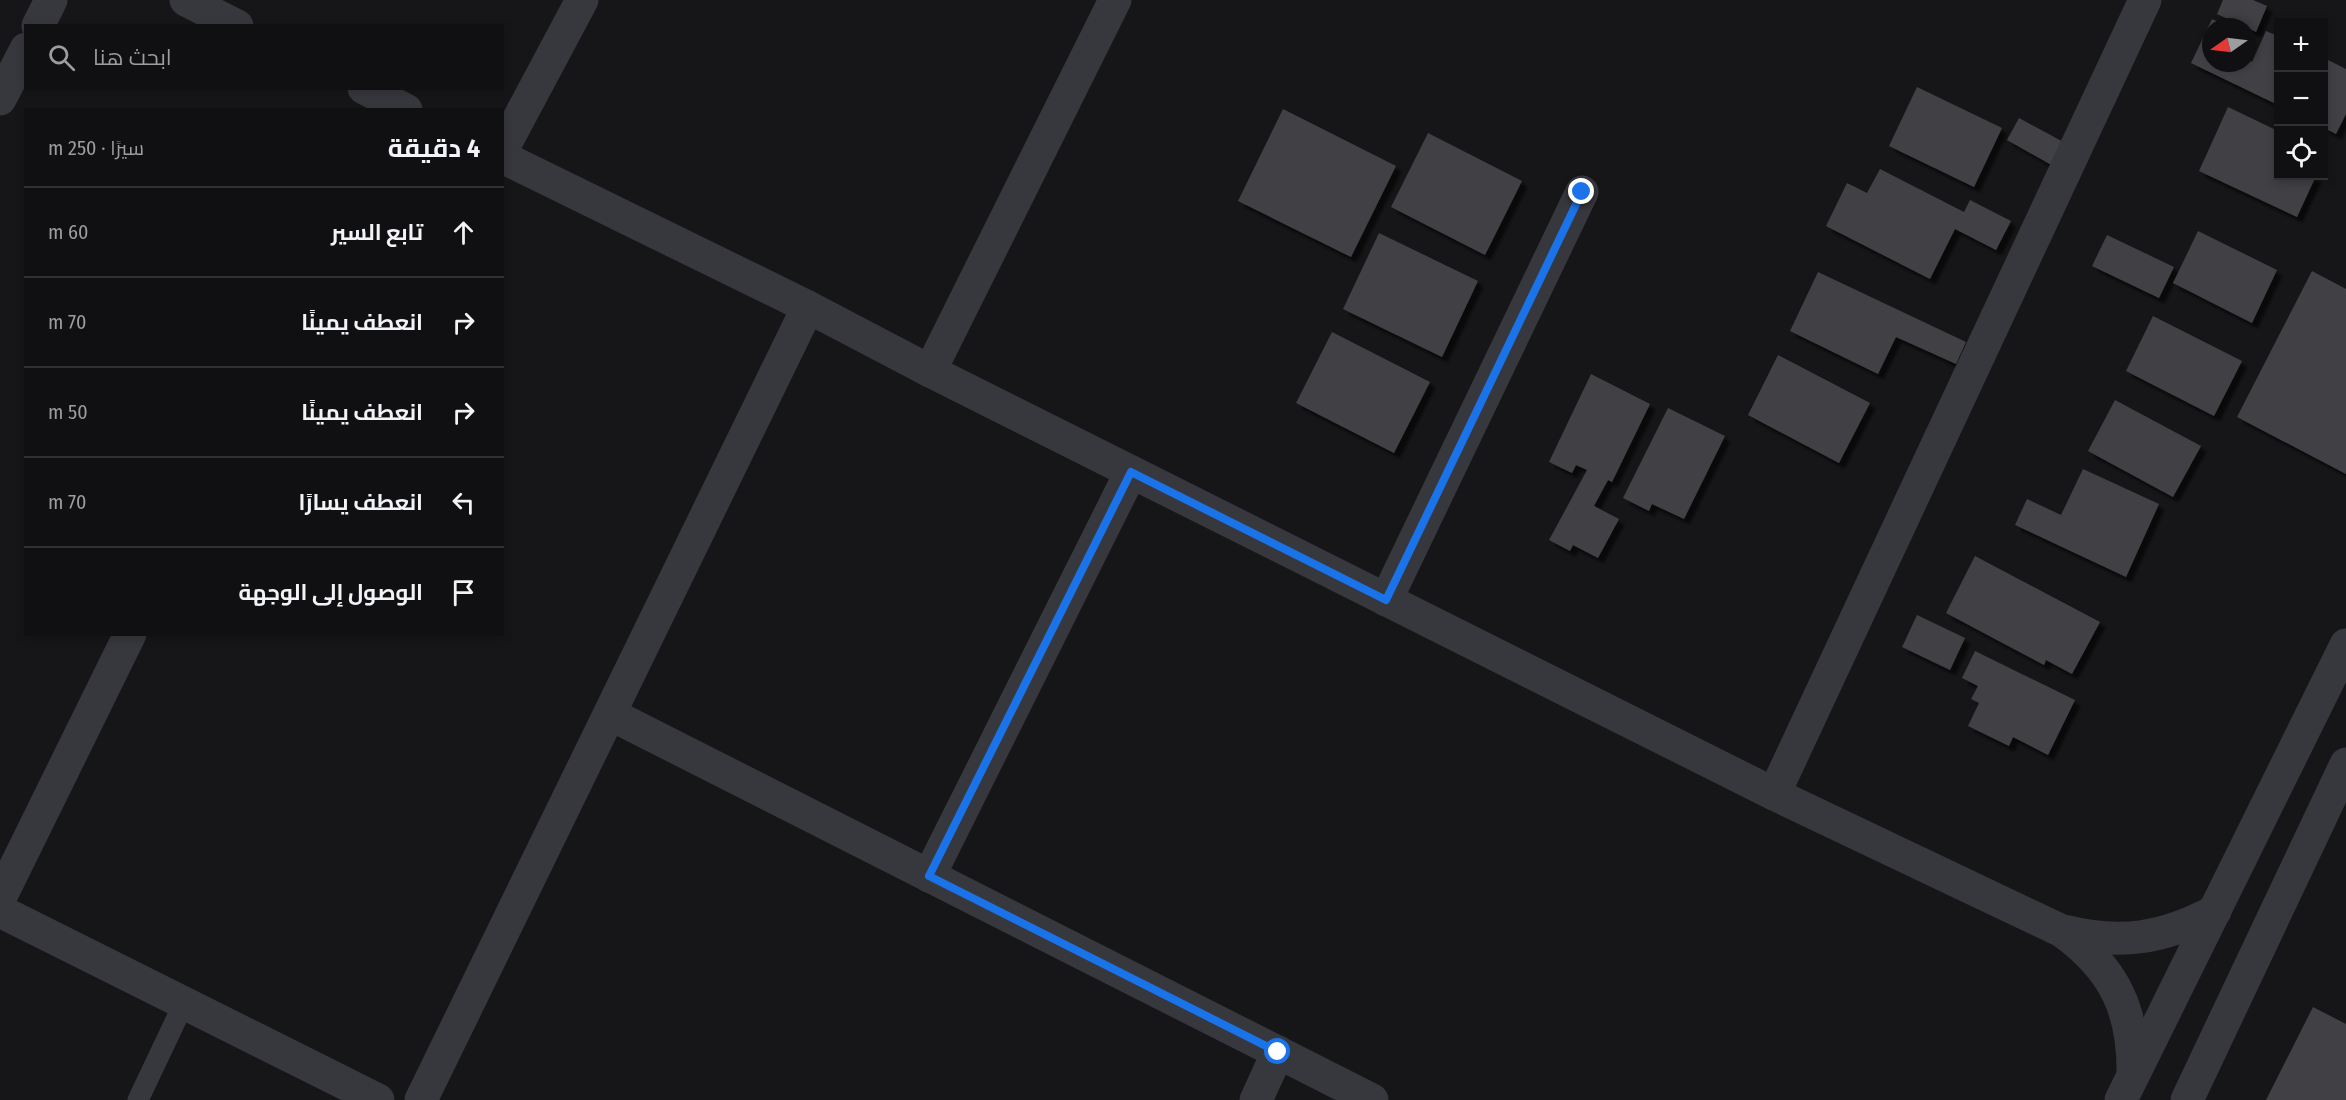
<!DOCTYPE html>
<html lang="ar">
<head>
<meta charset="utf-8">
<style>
	:root { --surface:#101012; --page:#1e1e20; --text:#f1f3f6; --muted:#9c9d9f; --line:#303032 }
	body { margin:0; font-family:"Fira Sans Condensed",Cairo,sans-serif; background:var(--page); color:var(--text); direction:rtl }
	.controls { position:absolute; right:18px; top:18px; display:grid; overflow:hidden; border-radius:0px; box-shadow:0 3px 9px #0003 }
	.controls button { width:54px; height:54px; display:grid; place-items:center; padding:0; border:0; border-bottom:2px solid var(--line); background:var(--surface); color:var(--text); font:30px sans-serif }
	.compass { position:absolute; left:2202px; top:18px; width:54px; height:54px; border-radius:50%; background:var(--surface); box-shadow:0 3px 9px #0003; rotate:256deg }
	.stop { position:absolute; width:18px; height:18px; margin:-14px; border:4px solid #1a73e8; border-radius:50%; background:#fff }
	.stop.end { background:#1a73e8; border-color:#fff; box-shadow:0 2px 6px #0008 }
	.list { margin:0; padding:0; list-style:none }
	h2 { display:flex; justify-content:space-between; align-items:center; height:78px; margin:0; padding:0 24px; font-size:26px }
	h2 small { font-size:20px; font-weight:400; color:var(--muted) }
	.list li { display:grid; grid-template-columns:39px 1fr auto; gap:18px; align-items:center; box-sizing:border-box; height:90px; padding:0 24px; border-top:2px solid var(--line) }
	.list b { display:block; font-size:22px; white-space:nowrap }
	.list em { font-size:20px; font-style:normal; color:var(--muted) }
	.icon { flex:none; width:33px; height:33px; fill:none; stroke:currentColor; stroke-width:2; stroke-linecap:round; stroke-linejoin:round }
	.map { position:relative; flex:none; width:2346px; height:1100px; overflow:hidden; direction:ltr }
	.search { position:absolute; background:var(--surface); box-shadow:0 3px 9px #0003; left:24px; top:24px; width:480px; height:66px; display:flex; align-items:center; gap:15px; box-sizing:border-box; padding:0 21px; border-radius:0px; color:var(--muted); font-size:22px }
	.panel { position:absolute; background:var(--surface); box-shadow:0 3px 9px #0003; left:24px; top:108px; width:480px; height:528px; border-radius:0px; direction:rtl }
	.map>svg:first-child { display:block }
	.building { fill:#404145; filter:url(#shadow) }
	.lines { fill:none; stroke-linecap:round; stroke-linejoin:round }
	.service { stroke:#37383d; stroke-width:21 }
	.minor { stroke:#37383d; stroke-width:33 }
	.tertiary { stroke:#37383d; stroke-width:33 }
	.route { stroke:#1a73e8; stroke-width:8 }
</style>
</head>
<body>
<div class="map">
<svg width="2346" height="1100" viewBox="0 0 2346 1100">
	<defs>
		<filter id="shadow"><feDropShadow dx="5.5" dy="5.5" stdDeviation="1.5" flood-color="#0009"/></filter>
	</defs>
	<rect width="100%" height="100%" fill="#161618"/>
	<g class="building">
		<polygon points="2223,0 2253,0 2267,6 2256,32 2217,14"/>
		<polygon points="2212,19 2229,27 2211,27 2211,63 2247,63 2247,59 2252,62 2266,31 2278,36 2278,105 2191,63"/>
		<polygon points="2324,58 2346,69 2346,114 2336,134 2324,128"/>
		<polygon points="1917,87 2002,128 1974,187 1889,146"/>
		<polygon points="2228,107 2278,131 2278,176 2316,176 2297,217 2199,171"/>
		<polygon points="1283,109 1396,166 1351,257 1238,201"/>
		<polygon points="2019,118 2067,144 2055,167 2007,140"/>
		<polygon points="1428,133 1522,181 1485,255 1391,207"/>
		<polygon points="1880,169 1964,212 1970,200 2011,221 1996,250 1955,229 1930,279 1826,226 1847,183 1867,193"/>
		<polygon points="2198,231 2277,270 2252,323 2173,283"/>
		<polygon points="1379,233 1478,281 1442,357 1343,309"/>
		<polygon points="2107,235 2174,267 2159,298 2092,266"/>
		<polygon points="2312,271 2346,289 2346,474 2237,417"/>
		<polygon points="1818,272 1966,342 1956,364 1896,337 1878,374 1790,331"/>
		<polygon points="2153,316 2242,361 2214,416 2126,371"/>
		<polygon points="1332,332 1430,382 1394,453 1296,403"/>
		<polygon points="1778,355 1870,403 1839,463 1748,415"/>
		<polygon points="1591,374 1650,404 1612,482 1608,480 1594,506 1619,519 1598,558 1573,545 1570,551 1549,540 1587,470 1576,465 1572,473 1549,462"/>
		<polygon points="2115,400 2201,446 2173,497 2088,451"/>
		<polygon points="1668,408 1725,436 1684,519 1652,504 1649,511 1623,498"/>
		<polygon points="2083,469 2159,504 2126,577 2015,525 2027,499 2061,515"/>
		<polygon points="1975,556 2100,622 2072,674 2046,660 2044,665 1946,613"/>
		<polygon points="1917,615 1965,638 1950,670 1902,647"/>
		<polygon points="1975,651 2075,700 2048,755 2013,737 2009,746 1968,726 1979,703 1971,699 1978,686 1962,678"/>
		<polygon points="2313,1007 2346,1024 2346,1100 2266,1100"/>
	</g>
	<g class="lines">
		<polyline class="service" points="138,1100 184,1003"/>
		<g class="minor">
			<polyline points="186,0 237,26"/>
			<polyline points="38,26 51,0"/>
			<polyline points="364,88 406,110"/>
			<polyline points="0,99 26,49"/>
			<polyline points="502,150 582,0"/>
			<path d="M 502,157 L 808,307 L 930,371 L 1774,794 L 2062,931 C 2115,969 2134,1011 2133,1075"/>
			<polyline points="930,371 1115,0"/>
			<polyline points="1386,600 1582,192"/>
			<polyline points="610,714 1372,1100"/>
			<polyline points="1774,794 2145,0"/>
			<polyline points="929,876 1131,472"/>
			<polyline points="0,898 130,634"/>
			<polyline points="0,911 378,1100"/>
			<path d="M 2064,931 C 2120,945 2163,939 2215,911"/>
			<polyline points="421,1100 808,307"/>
			<polyline points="1256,1100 1278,1052"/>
		</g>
		<g class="tertiary">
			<polyline points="2121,1100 2346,645"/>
			<polyline points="2187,1100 2346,764"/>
		</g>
	</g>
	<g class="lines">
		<polyline class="route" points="1278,1052 929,876 1131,472 1386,600 1582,192"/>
	</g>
</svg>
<div class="controls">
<button>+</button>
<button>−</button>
<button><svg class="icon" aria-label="locate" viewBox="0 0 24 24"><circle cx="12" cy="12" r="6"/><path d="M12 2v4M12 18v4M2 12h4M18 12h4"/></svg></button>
</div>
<svg class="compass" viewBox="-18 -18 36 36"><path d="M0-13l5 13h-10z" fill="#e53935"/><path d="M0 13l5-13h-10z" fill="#9c9d9f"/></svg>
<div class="stop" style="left:1278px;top:1052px"></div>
<div class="stop end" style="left:1582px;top:192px"></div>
<div class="search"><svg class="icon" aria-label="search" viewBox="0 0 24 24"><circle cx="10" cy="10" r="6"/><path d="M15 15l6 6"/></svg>ابحث هنا</div>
<section class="panel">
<h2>4 دقيقة<small>سيرًا · 250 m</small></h2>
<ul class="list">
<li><svg class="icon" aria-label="ahead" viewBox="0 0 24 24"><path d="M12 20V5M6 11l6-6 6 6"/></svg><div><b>تابع السير</b></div><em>60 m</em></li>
<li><svg class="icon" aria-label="right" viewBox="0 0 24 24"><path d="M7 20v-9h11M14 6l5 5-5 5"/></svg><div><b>انعطف يمينًا</b></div><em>70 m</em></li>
<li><svg class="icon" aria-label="right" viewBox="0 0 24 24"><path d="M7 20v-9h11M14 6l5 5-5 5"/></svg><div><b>انعطف يمينًا</b></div><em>50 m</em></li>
<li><svg class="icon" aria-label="left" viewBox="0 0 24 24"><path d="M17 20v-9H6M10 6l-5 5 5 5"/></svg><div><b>انعطف يسارًا</b></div><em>70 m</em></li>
<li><svg class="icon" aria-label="arrive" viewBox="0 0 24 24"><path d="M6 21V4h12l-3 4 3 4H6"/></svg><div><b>الوصول إلى الوجهة</b></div></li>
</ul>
</section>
</div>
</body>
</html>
